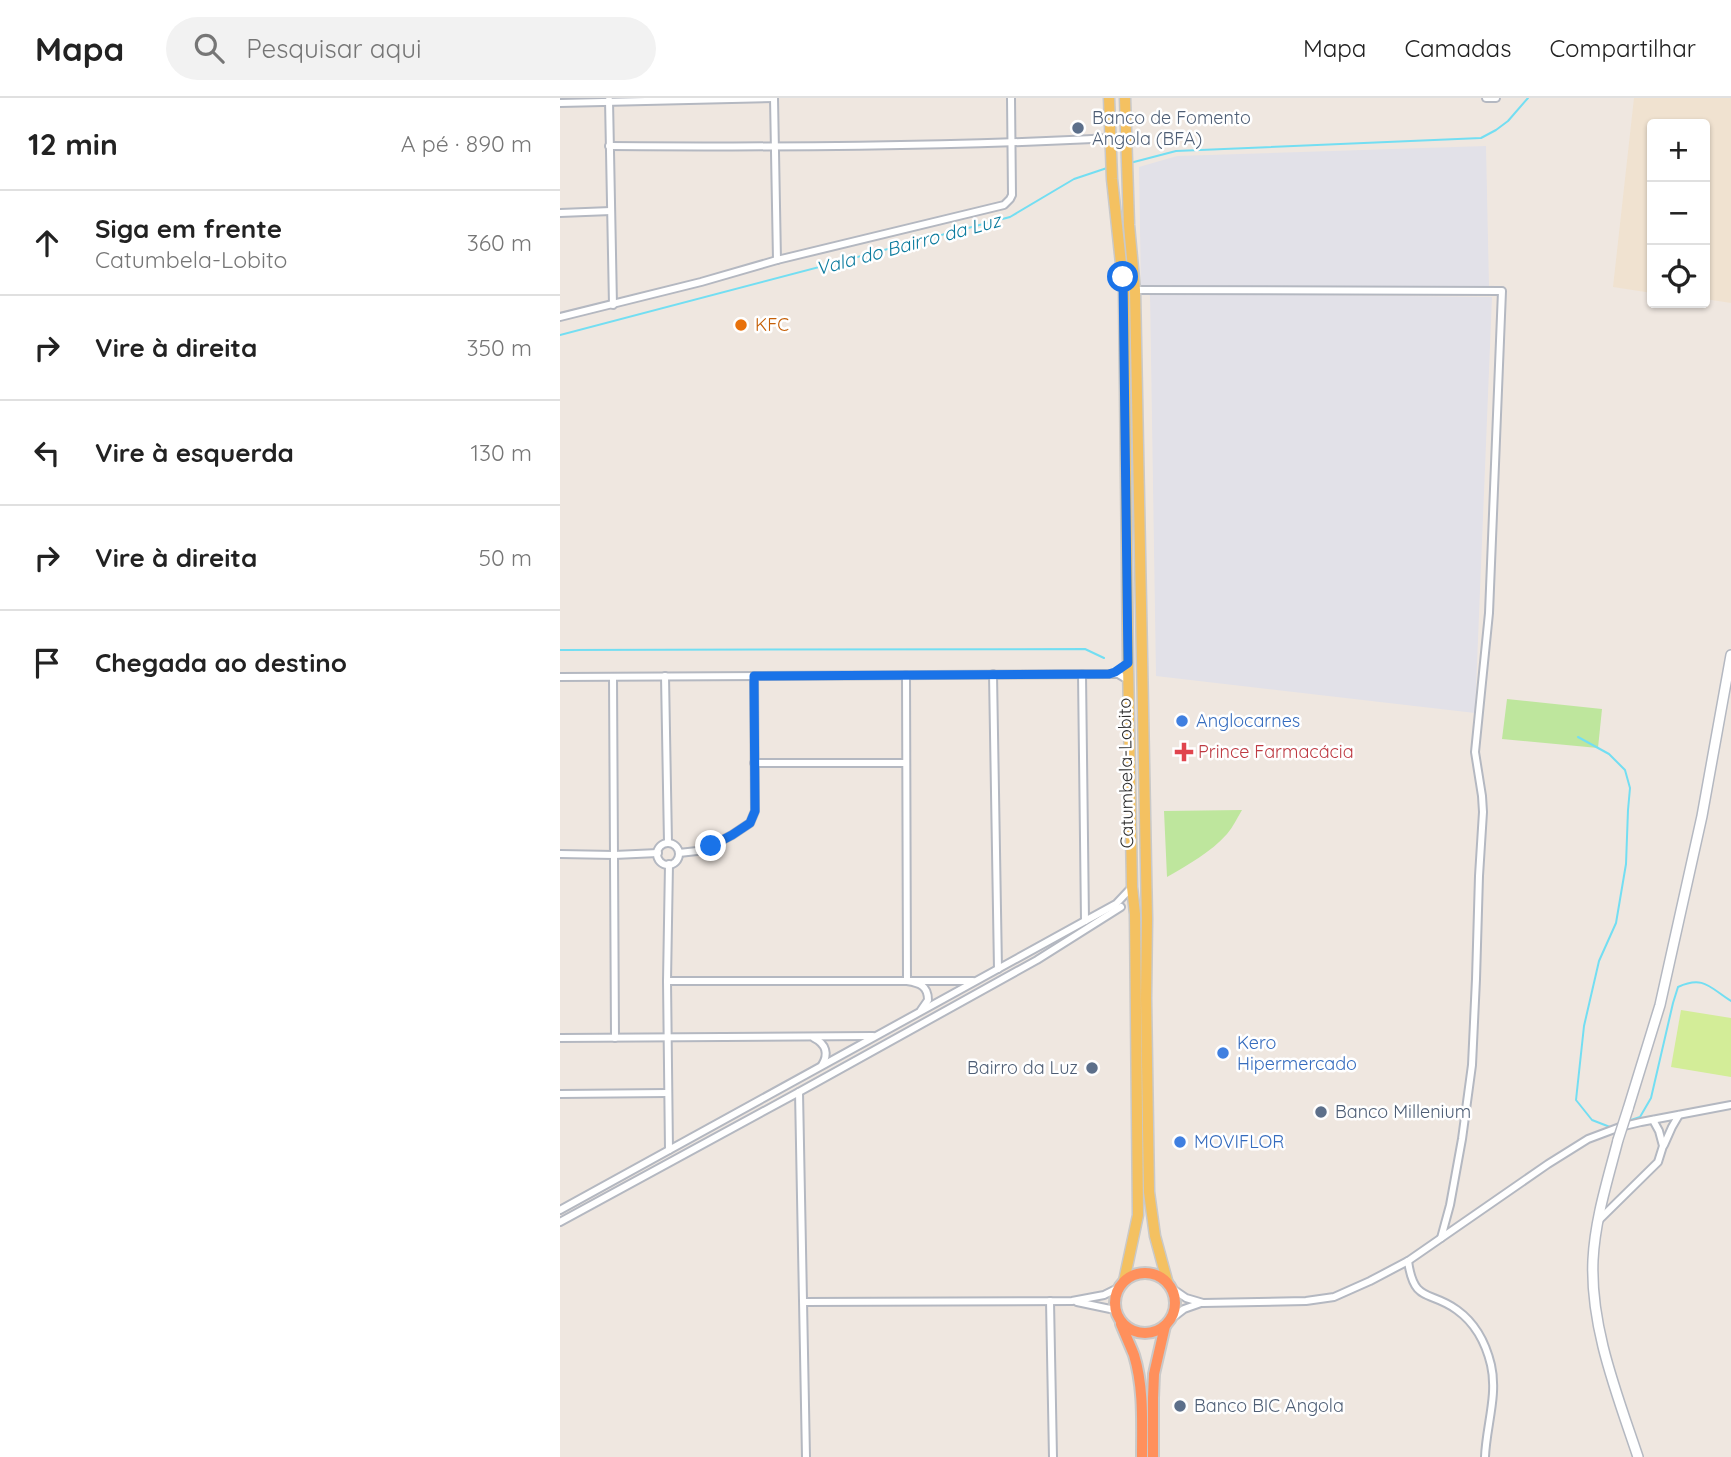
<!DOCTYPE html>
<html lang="pt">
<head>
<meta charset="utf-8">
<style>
	:root { --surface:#fff; --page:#f2f2f2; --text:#222; --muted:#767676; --line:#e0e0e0 }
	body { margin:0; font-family:Quicksand,sans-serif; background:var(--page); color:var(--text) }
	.controls { position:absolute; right:21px; top:21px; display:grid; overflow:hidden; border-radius:7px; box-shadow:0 2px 5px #0004 }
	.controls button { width:63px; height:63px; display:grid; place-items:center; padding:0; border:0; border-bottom:2px solid var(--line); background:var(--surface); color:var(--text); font:35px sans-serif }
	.stop { position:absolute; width:21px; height:21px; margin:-16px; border:5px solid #1a73e8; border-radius:50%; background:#fff }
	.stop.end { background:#1a73e8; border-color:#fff; box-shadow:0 2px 7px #0008 }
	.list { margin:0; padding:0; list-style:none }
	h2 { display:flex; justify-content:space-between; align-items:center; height:91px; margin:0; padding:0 28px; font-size:30px }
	h2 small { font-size:23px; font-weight:400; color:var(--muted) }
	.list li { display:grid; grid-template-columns:46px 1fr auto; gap:21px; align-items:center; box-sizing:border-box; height:105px; padding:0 28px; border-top:2px solid var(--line) }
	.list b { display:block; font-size:26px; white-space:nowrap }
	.list p { margin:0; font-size:23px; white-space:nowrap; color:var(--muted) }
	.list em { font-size:23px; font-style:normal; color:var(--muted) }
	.icon { flex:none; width:38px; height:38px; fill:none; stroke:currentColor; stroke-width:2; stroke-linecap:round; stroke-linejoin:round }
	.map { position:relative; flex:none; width:1171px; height:1359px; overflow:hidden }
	header { display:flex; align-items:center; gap:42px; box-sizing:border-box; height:98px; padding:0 35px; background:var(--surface); border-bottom:2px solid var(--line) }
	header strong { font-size:33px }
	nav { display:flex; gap:38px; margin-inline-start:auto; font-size:24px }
	.search { width:490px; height:63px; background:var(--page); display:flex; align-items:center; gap:18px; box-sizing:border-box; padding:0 24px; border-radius:38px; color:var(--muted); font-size:26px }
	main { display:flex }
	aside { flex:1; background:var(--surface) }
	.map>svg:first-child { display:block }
	.industrial { fill:#e2e1e8 }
	.education { fill:#f0e2d0 }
	.green { fill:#bee69d }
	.pitch { fill:#d3ed98 }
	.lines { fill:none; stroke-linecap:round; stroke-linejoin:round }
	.stream { stroke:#73def2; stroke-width:2 }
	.street-casing { stroke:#b4b8c1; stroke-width:10 }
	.secondary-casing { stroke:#b4b8c1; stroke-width:12 }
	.primary-casing { stroke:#c9c9c9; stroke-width:13 }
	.highway-casing { stroke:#c9c9c9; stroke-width:14 }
	.street { stroke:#fff; stroke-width:6 }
	.secondary { stroke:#fff; stroke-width:9 }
	.primary { stroke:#f4c161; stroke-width:10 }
	.highway { stroke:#ff905c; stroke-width:10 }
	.secondary-bridge-casing { stroke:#b4b8c1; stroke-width:12; stroke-linecap:butt }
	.secondary-bridge { stroke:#fff; stroke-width:9 }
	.route { stroke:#1a73e8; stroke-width:9 }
	.service-dot { fill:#5c6f8a; stroke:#fff; stroke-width:2.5 }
	.food-dot { fill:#e8710a; stroke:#fff; stroke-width:2.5 }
	.shop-dot { fill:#3f7fe0; stroke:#fff; stroke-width:2.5 }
	.health-dot { fill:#e0444e; stroke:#fff; stroke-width:2.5 }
	.labels { text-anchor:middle; stroke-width:5; stroke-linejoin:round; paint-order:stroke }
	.service-label { font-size:18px; fill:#4e5e75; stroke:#fff; text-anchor:start }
	.food-label { font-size:18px; fill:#c56008; stroke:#fff; text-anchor:start }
	.shop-label { font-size:18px; fill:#366cbe; stroke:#fff; text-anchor:start }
	.health-label { font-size:18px; fill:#be3a42; stroke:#fff; text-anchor:start }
	.street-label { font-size:18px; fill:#2e2e2e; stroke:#fff }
	.water-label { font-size:19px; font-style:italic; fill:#0b7b9e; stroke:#fff }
</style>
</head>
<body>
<header>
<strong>Mapa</strong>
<div class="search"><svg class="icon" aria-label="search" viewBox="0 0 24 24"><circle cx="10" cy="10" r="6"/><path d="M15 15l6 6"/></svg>Pesquisar aqui</div>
<nav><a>Mapa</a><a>Camadas</a><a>Compartilhar</a></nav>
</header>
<main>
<aside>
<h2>12 min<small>A pé · 890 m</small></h2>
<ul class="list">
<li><svg class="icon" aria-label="ahead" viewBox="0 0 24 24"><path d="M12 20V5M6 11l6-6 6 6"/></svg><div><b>Siga em frente</b><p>Catumbela-Lobito</p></div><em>360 m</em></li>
<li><svg class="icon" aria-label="right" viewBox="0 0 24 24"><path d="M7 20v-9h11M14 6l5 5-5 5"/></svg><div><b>Vire à direita</b></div><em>350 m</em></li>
<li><svg class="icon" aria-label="left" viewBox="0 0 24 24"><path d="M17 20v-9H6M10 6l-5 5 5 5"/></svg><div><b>Vire à esquerda</b></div><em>130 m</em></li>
<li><svg class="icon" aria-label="right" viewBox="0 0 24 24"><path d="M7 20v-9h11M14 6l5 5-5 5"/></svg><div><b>Vire à direita</b></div><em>50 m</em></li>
<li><svg class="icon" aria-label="arrive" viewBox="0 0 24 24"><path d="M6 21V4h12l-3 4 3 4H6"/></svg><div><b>Chegada ao destino</b></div></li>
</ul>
</aside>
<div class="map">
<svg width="1171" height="1359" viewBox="0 0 1171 1359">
	<rect width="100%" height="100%" fill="#efe7e0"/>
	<g class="industrial">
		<polygon points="926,48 929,189 581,189 579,69 617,58"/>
		<polygon points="590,195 932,199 915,615 596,578"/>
	</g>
	<polygon class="education" points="1074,0 1171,0 1171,205 1145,201 1145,26 1092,26 1092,195 1053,189"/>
	<g class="green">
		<polygon points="947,601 1042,611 1038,650 942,641"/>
		<path d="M 682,712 C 677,720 673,729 667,736 C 651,754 628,767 607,779 L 604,713 Z"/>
	</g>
	<polygon class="pitch" points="1121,912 1171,920 1171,979 1111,969"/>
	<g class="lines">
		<g class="stream">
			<polyline points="570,65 616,53 921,40 936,32 948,23 968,0"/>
			<polyline points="0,237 450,119 514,81 547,70"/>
			<polyline points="0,552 525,551 544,560"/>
			<polyline points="1018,639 1049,656 1065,672 1070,690 1068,712 1066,766 1056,825 1039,863 1024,928 1016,1002 1032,1022 1050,1029"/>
			<path d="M 1068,1023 L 1080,1019 L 1091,1000 L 1113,905 L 1118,889 C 1144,877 1150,890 1171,903"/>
		</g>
		<defs>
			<g id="street">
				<polyline points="214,0 217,162"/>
				<polyline points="926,0 936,0"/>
				<polyline points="49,2 53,207"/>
				<polyline points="0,5 214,0"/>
				<path d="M 49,48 C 216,49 383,49 550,40"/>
				<polyline points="0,115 51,113"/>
				<polyline points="575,192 942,193 929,515 915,654 922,698 923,714 919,778 916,881 912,967 902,1041 890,1107 881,1140"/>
				<polyline points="0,219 141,184 217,162 444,107 450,101 452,97 451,0"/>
				<polyline points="433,576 438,871"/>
				<polyline points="522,576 525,823"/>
				<path d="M 346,577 L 347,883 C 360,885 368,888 368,902 L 361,912"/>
				<polyline points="105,578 108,745"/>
				<polyline points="0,579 549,576 558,576 568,582"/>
				<polyline points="53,579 55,940"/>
				<polyline points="194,665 346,665"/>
				<circle cx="108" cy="756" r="11"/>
				<polyline points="119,755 137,753 151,748 172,737 190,725 195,713 194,578"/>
				<polyline points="0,756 54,757 98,755"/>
				<polyline points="109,766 107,883 109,1052"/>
				<polyline points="107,883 413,883"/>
				<polyline points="0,940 313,938"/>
				<path d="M 254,940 C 266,946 269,956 262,967"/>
				<polyline points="239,994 246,1359"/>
				<polyline points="0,996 108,995"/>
				<polyline points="1104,1047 1112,1029 1119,1017"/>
				<polyline points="0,1112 525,823 556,806 572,789"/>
				<polyline points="1039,1122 1098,1064 1103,1048 1099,1033 1093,1022"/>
				<polyline points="0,1124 239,994 477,862 561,809"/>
				<path d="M 848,1163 C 854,1206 870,1192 897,1212 C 915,1225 926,1246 931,1267 C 938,1297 926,1329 925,1359"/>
				<polyline points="610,1189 626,1200 643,1205 746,1203 774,1199 810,1183 848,1163 988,1066 1028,1041 1060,1029 1081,1024 1171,1007"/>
				<polyline points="490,1203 493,1359"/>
				<polyline points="244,1204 512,1203 544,1197 558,1190"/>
				<polyline points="517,1204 555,1212"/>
				<polyline points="611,1221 624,1211 641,1205"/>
			</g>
			<g id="secondary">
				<polyline points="1068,1011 1100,907 1142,718 1171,557"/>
				<path d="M 1058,1042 C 1048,1081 1035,1121 1033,1162 C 1030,1229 1057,1296 1078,1359"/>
			</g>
			<g id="primary">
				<polyline points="549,0 552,81 564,194 568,565 572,789 575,816 578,1117 564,1183"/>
				<polyline points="565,0 569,127 575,192 587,821 586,900 589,1094 595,1138 608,1186"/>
			</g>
			<g id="highway">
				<circle cx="585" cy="1205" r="30"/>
				<path d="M 561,1226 C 565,1236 570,1247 574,1257 C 584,1290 582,1325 582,1359"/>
				<polyline points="593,1359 593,1300 594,1276 605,1228"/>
			</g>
		</defs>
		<use href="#street" class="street-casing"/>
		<use href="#secondary" class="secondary-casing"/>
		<use href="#primary" class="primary-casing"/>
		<use href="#highway" class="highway-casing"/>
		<use href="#street" class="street"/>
		<use href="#secondary" class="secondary"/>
		<use href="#primary" class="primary"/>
		<use href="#highway" class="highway"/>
		<defs>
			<polyline id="secondary-bridge" points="1058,1042 1068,1011"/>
		</defs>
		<use href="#secondary-bridge" class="secondary-bridge-casing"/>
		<use href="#secondary-bridge" class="secondary-bridge"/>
	</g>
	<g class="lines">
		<polyline class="route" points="151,748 172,737 190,725 195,713 194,578 549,576 555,574 568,565 563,179"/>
	</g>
	<g class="service-dot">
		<circle cx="518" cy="30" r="7"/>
		<circle cx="532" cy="970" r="7"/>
		<circle cx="761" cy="1014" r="7"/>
		<circle cx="620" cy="1308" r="7"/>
	</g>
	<circle class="food-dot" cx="181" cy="227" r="7"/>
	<g class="shop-dot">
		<circle cx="622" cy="623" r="7"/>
		<circle cx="663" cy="955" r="7"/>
		<circle cx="620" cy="1044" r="7"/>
	</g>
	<path class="health-dot" d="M620.5 643.5h7v7h7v7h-7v7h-7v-7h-7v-7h7z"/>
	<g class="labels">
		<g class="service-label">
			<text x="532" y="26">Banco de Fomento<tspan x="532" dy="21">Angola (BFA)</tspan></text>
			<text x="518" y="976" text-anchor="end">Bairro da Luz</text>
			<text x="775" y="1020">Banco Millenium</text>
			<text x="634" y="1314">Banco BIC Angola</text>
		</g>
		<g class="food-label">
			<text x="195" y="233">KFC</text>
		</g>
		<g class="shop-label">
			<text x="636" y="629">Anglocarnes</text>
			<text x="677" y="951">Kero<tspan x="677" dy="21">Hipermercado</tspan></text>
			<text x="634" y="1050">MOVIFLOR</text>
		</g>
		<g class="health-label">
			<text x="638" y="660">Prince Farmacácia</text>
		</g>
		<g class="street-label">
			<text transform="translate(566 675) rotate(-91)" y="6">Catumbela-Lobito</text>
		</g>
		<g class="water-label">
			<text transform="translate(348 146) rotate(-15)" y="7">Vala do Bairro da Luz</text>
		</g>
	</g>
</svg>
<div class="controls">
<button>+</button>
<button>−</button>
<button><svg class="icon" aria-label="locate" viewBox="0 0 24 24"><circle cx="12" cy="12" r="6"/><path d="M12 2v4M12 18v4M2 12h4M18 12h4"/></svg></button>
</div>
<div class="stop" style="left:563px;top:179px"></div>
<div class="stop end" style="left:151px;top:748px"></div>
</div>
</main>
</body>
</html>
